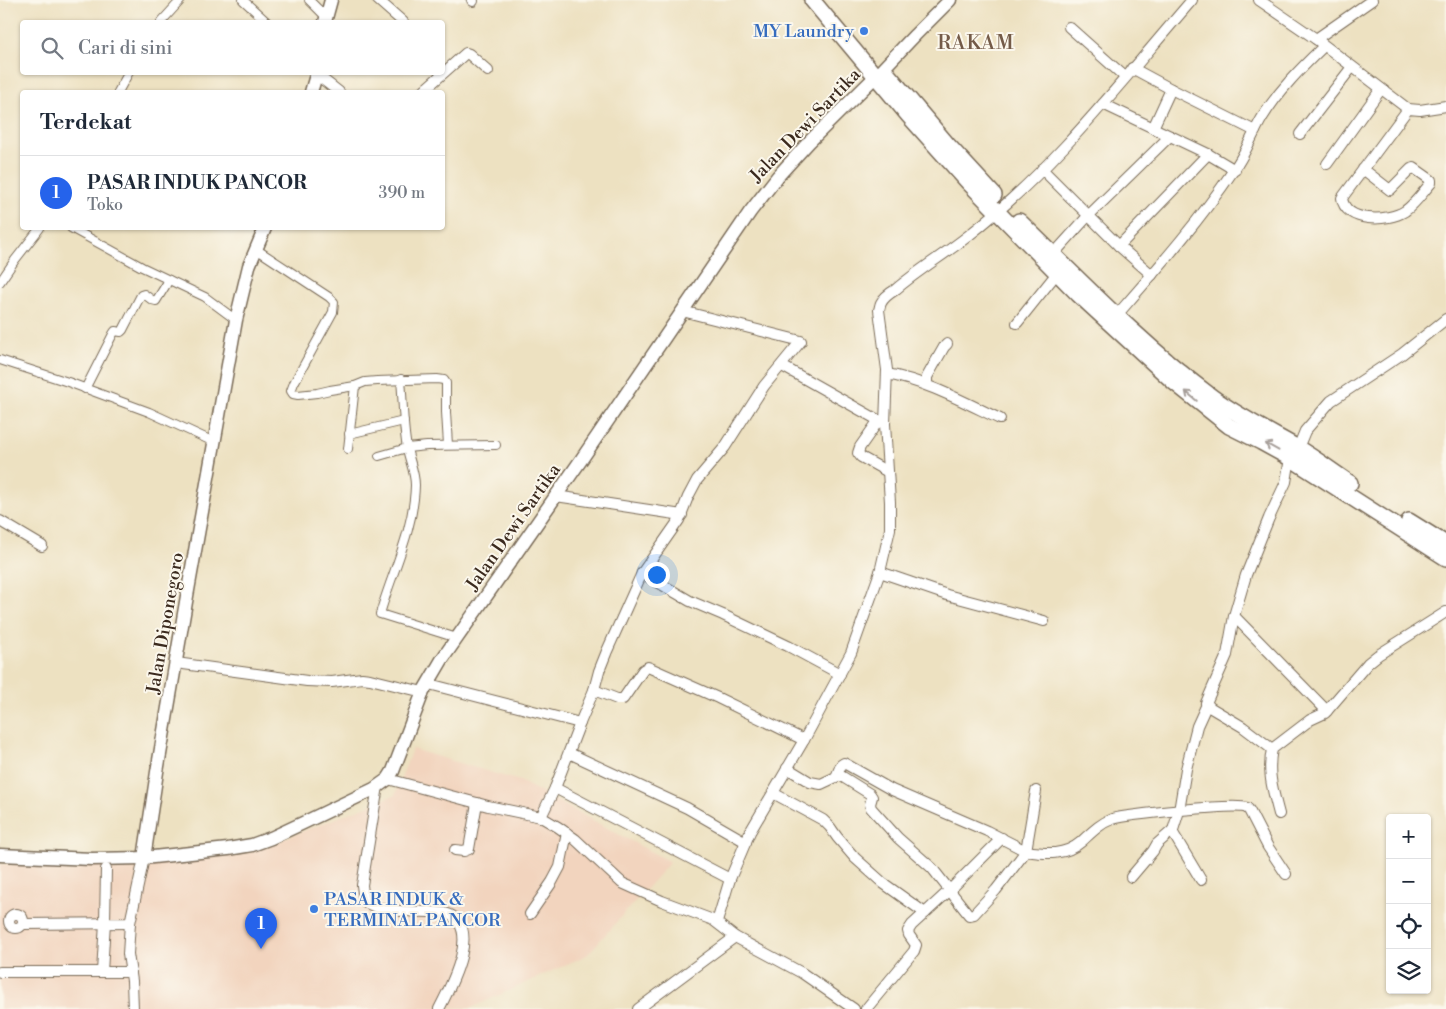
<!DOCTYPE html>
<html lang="id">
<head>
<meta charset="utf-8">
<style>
	:root { --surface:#fff; --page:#f6f6f7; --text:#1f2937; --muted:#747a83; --line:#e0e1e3; --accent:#2563eb }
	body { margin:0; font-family:"Libre Bodoni",serif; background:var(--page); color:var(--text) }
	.controls { position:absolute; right:15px; bottom:15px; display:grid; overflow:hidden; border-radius:5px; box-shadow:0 1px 4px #0004 }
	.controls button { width:45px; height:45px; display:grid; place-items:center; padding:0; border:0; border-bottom:1px solid var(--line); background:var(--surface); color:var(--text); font:25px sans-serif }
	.you { position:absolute; left:656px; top:574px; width:18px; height:18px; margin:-12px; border:4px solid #fff; border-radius:50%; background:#1a73e8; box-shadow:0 0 0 8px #1a73e833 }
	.badge { display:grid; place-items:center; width:32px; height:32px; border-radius:50%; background:var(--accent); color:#fff; font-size:16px; font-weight:700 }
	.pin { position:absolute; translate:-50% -41px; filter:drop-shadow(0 1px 2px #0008) }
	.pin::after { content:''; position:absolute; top:26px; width:18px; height:15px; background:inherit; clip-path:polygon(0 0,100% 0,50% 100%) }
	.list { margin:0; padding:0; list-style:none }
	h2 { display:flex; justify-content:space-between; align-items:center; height:65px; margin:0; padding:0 20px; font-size:21px }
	h2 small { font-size:16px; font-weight:400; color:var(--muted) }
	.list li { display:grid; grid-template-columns:32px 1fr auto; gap:15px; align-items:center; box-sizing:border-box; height:75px; padding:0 20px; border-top:1px solid var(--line) }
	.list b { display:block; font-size:19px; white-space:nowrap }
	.list p { margin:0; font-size:16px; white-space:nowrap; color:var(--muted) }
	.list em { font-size:16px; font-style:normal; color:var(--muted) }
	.icon { flex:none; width:28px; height:28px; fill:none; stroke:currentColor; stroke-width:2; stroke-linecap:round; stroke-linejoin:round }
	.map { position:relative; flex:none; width:1446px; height:1009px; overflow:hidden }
	.search { position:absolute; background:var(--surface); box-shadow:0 1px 4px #0004; left:20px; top:20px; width:425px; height:55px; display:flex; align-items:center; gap:12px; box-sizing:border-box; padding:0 18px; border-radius:5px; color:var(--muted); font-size:19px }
	.panel { position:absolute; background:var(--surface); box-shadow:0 1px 4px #0004; left:20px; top:90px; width:425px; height:140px; border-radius:5px }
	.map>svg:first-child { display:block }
	.built { fill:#f2d4be }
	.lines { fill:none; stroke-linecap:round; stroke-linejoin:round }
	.pedestrian-casing { stroke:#796a57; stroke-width:10 }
	.minor-casing { stroke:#796a57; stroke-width:12 }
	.tertiary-casing { stroke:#796a57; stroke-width:15 }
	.secondary-casing { stroke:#796a57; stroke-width:18 }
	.pedestrian { stroke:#fff; stroke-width:8 }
	.minor { stroke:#fff; stroke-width:10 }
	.tertiary { stroke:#fff; stroke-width:12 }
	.secondary { stroke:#fff; stroke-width:15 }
	.oneway { stroke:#a79f9a }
	.shop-dot { fill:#3f7fe0; stroke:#fbf7ec; stroke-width:2 }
	.labels { text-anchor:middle; stroke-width:4; stroke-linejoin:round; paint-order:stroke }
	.shop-label { font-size:18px; fill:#366cbe; stroke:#fbf7ec; text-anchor:end }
	.street-label { font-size:18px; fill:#3b2a1e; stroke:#fbf7ec }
	.quarter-label { font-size:20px; letter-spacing:1px; fill:#745b48; stroke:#fbf7ec }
</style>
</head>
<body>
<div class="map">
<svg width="1446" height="1009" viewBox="0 0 1446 1009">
	<rect width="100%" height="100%" fill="#fbf7ec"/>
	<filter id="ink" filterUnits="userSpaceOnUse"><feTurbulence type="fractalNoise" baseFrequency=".02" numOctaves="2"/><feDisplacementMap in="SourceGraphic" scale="10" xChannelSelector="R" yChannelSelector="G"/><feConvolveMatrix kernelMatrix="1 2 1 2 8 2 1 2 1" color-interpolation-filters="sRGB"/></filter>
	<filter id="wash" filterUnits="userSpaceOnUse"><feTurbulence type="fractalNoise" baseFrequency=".0096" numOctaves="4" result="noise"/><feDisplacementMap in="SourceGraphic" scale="20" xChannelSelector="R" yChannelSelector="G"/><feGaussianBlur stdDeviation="1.12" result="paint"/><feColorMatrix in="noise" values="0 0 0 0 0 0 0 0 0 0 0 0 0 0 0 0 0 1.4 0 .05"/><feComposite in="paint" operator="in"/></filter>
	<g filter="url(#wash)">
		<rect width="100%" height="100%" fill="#ede1c1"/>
		<polygon class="built" points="412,749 520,781 670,862 587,955 471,1008 445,1007 443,1009 0,1009 0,864 104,864 250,852 395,795"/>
	</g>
	<g filter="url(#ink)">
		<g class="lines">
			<defs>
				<g id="pedestrian">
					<polyline points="243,0 267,22"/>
					<polyline points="309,0 326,17"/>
					<polyline points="161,22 181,0"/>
					<polyline points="118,92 129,72"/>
					<polyline points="71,228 142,267 205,297 236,320"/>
					<polyline points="256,249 329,297 334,302 333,312 294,383 291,391 293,394 298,395 317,393 330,390 355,386 365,382 377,381 437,379 444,380 446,383 446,412 448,445"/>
					<polyline points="0,282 15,260 40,228"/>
					<polyline points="0,360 68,382 149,412 214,442"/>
					<path d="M 401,379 C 403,402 403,426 407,448 C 409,460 415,472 415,485 C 414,530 392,572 380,614 L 457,638"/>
					<polyline points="85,389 113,334 115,331 121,332 123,330 141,295 144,294 152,300 156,301 169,280"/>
					<polyline points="349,434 404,421"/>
					<polyline points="348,449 355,386"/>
					<polyline points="379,456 407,448 427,446 496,445"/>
				</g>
				<g id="minor">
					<polyline points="378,0 403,22"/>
					<polyline points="472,0 473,1"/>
					<polyline points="1259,0 1316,39 1408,109"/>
					<polyline points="1069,27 1125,77"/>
					<polyline points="1316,39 1372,0"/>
					<polyline points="1132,68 1171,89 1255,131"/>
					<polyline points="316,74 339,92"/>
					<polyline points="422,92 466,53 469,54 488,71"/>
					<polyline points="1103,104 1208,154 1235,170"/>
					<polyline points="1153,128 1171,89"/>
					<polyline points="1300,134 1352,67"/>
					<polyline points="1327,164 1381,89"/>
					<polyline points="1042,169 1119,246 1152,275"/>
					<path d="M 1363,169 L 1390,190 L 1411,169 L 1414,168 L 1431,180 L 1431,183 C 1423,192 1415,204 1405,211 C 1388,222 1345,223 1342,198 L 1408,109 L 1420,110 L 1446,106"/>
					<polyline points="1119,246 1208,154"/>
					<polyline points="1050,258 1088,216 1170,136"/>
					<polyline points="682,311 801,341 764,386 725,447 697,480 688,497 679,520 642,573 690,601 723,615 790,647 840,674"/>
					<path d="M 1116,316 C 1157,269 1198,223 1233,171 C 1245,155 1252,135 1262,118 C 1279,90 1301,68 1324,46"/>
					<polyline points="1017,323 1057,273"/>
					<polyline points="782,366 885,424"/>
					<path d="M 887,374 C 926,381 964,402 1000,419"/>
					<polyline points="927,385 927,377 944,347 947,344"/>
					<polyline points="879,420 860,447 858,453 861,457 888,472"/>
					<polyline points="1298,448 1305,431 1331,401 1402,354 1446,319"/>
					<polyline points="556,496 682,515"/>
					<polyline points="0,521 42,546"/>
					<polyline points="880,572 947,595 1044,621"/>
					<polyline points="1234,616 1327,711"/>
					<polyline points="176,663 307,681 332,682 362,678 370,679 423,692"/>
					<path d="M 429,684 L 580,723 L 594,690 L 617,699 L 623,699 L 643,670 L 648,667 L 718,698 L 804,740 L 851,653 L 880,572 L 890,529 L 890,502 L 885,424 L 887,370 L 879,310 C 880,307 880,305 881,303 C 884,297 890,293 895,290 C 918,270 944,255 968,236 C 1054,169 1121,82 1192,0"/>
					<polyline points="594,690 599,671 607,651 642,573"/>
					<polyline points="1272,749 1243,727 1211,708 1206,703 1227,655 1234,616 1246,575 1269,518 1286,482 1290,458"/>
					<polyline points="569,753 687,808 746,842"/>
					<polyline points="787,768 810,782 821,784 836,777 841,765 844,763 892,790 987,831 1026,851 1036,791"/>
					<path d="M 838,774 L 870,794 L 872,797 L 870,804 L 871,808 L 898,838 L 932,868 L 969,915 L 974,914 L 996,890 L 1026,851 C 1046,854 1065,856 1081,842 C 1091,833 1099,824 1112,819 C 1126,815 1236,803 1247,808 C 1248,808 1248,810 1249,810 L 1268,847 L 1286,874"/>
					<polyline points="388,779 488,806 541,817 555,788 580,723"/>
					<path d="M 378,786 L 362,885 L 364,901 C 382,915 423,910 445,913 C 484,924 451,986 439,1009"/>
					<polyline points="555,788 730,879"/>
					<polyline points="773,793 823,820 830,827 837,837 855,858 883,883 925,913"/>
					<path d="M 1279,814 C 1273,791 1267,773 1272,749 L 1310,720 L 1325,713 L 1368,663 L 1378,655 L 1446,612"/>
					<polyline points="541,817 558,827 575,839 622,883 662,901 713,920 735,937 802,973 854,1009"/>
					<polyline points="455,850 464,851 469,849 477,803"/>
					<polyline points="1131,877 1153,851 1157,844 1173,830"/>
					<polyline points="1201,880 1173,833 1173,830 1179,811 1186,769 1197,726 1207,704"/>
					<polyline points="530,914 552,882 560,867 567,833"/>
					<circle cx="16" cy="921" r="7"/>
					<polyline points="717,922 730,879 750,832 804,740"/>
					<polyline points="130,923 128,954 132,981 133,1009"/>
					<polyline points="23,924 130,923 144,858"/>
					<polyline points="0,972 131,972"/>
					<polyline points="102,972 105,922 106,869"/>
					<polyline points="638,1009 735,937"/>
					<polyline points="866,1009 914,951 916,945 909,935 908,931 912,925 950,890 1002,838"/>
				</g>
				<g id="tertiary">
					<polyline points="325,22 331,0"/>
					<polyline points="311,92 317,72"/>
					<polyline points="0,855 92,859 144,858 228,849 252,845 271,838 303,823 374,789 388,779 393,771 423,692 443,658 581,460 750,212 778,176 809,142 876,76 915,35 950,0"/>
					<polyline points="144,858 157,772 187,596 236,320 249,266 265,228"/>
				</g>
				<g id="secondary">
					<polyline points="812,0 908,115 968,182 1078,294 1175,383 1229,426 1261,442 1290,458 1446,558"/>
					<polyline points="886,72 948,145 994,195"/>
					<path d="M 1019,221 C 1081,281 1142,345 1212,397 C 1238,416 1268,431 1296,447 C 1315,458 1332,471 1350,483"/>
					<polyline points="1409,521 1446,544"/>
				</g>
			</defs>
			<use href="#pedestrian" class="pedestrian-casing"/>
			<use href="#minor" class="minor-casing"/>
			<use href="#tertiary" class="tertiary-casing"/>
			<use href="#secondary" class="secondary-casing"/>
			<use href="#pedestrian" class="pedestrian"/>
			<use href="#minor" class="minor"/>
			<use href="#tertiary" class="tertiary"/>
			<use href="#secondary" class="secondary"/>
		</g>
		<defs><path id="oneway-shaft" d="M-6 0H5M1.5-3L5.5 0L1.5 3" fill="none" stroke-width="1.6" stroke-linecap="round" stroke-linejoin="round" transform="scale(1.25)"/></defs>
		<g class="oneway">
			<use href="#oneway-shaft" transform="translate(1191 396) rotate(-140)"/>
			<use href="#oneway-shaft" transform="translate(1272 447) rotate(-151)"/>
		</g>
	</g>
	<g class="shop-dot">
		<circle cx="864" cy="31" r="5"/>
		<circle cx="314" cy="909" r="5"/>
	</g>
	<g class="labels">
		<g class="shop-label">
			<text x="854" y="37">MY Laundry</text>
			<text x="324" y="905" text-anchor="start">PASAR INDUK &amp;<tspan x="324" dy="21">TERMINAL PANCOR</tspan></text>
		</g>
		<g class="street-label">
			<text transform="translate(805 125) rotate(-46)" y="6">Jalan Dewi Sartika</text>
			<text transform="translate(513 527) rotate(-55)" y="6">Jalan Dewi Sartika</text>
			<text transform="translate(165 623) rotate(-80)" y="6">Jalan Diponegoro</text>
		</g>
		<g class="quarter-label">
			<text x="976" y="49">RAKAM</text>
		</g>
	</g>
</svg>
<div class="controls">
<button>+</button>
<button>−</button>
<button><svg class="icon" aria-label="locate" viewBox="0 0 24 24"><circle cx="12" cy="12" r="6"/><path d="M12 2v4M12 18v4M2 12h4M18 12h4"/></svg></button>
<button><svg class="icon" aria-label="layers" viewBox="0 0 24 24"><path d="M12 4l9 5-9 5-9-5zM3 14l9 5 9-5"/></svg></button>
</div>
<div class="you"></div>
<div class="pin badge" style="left:261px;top:949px">1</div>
<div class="search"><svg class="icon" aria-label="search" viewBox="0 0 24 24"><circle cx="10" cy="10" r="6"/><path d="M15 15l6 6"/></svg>Cari di sini</div>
<section class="panel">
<h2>Terdekat<small></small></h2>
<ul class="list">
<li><span class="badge">1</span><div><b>PASAR INDUK PANCOR</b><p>Toko</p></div><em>390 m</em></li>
</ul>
</section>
</div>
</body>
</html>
